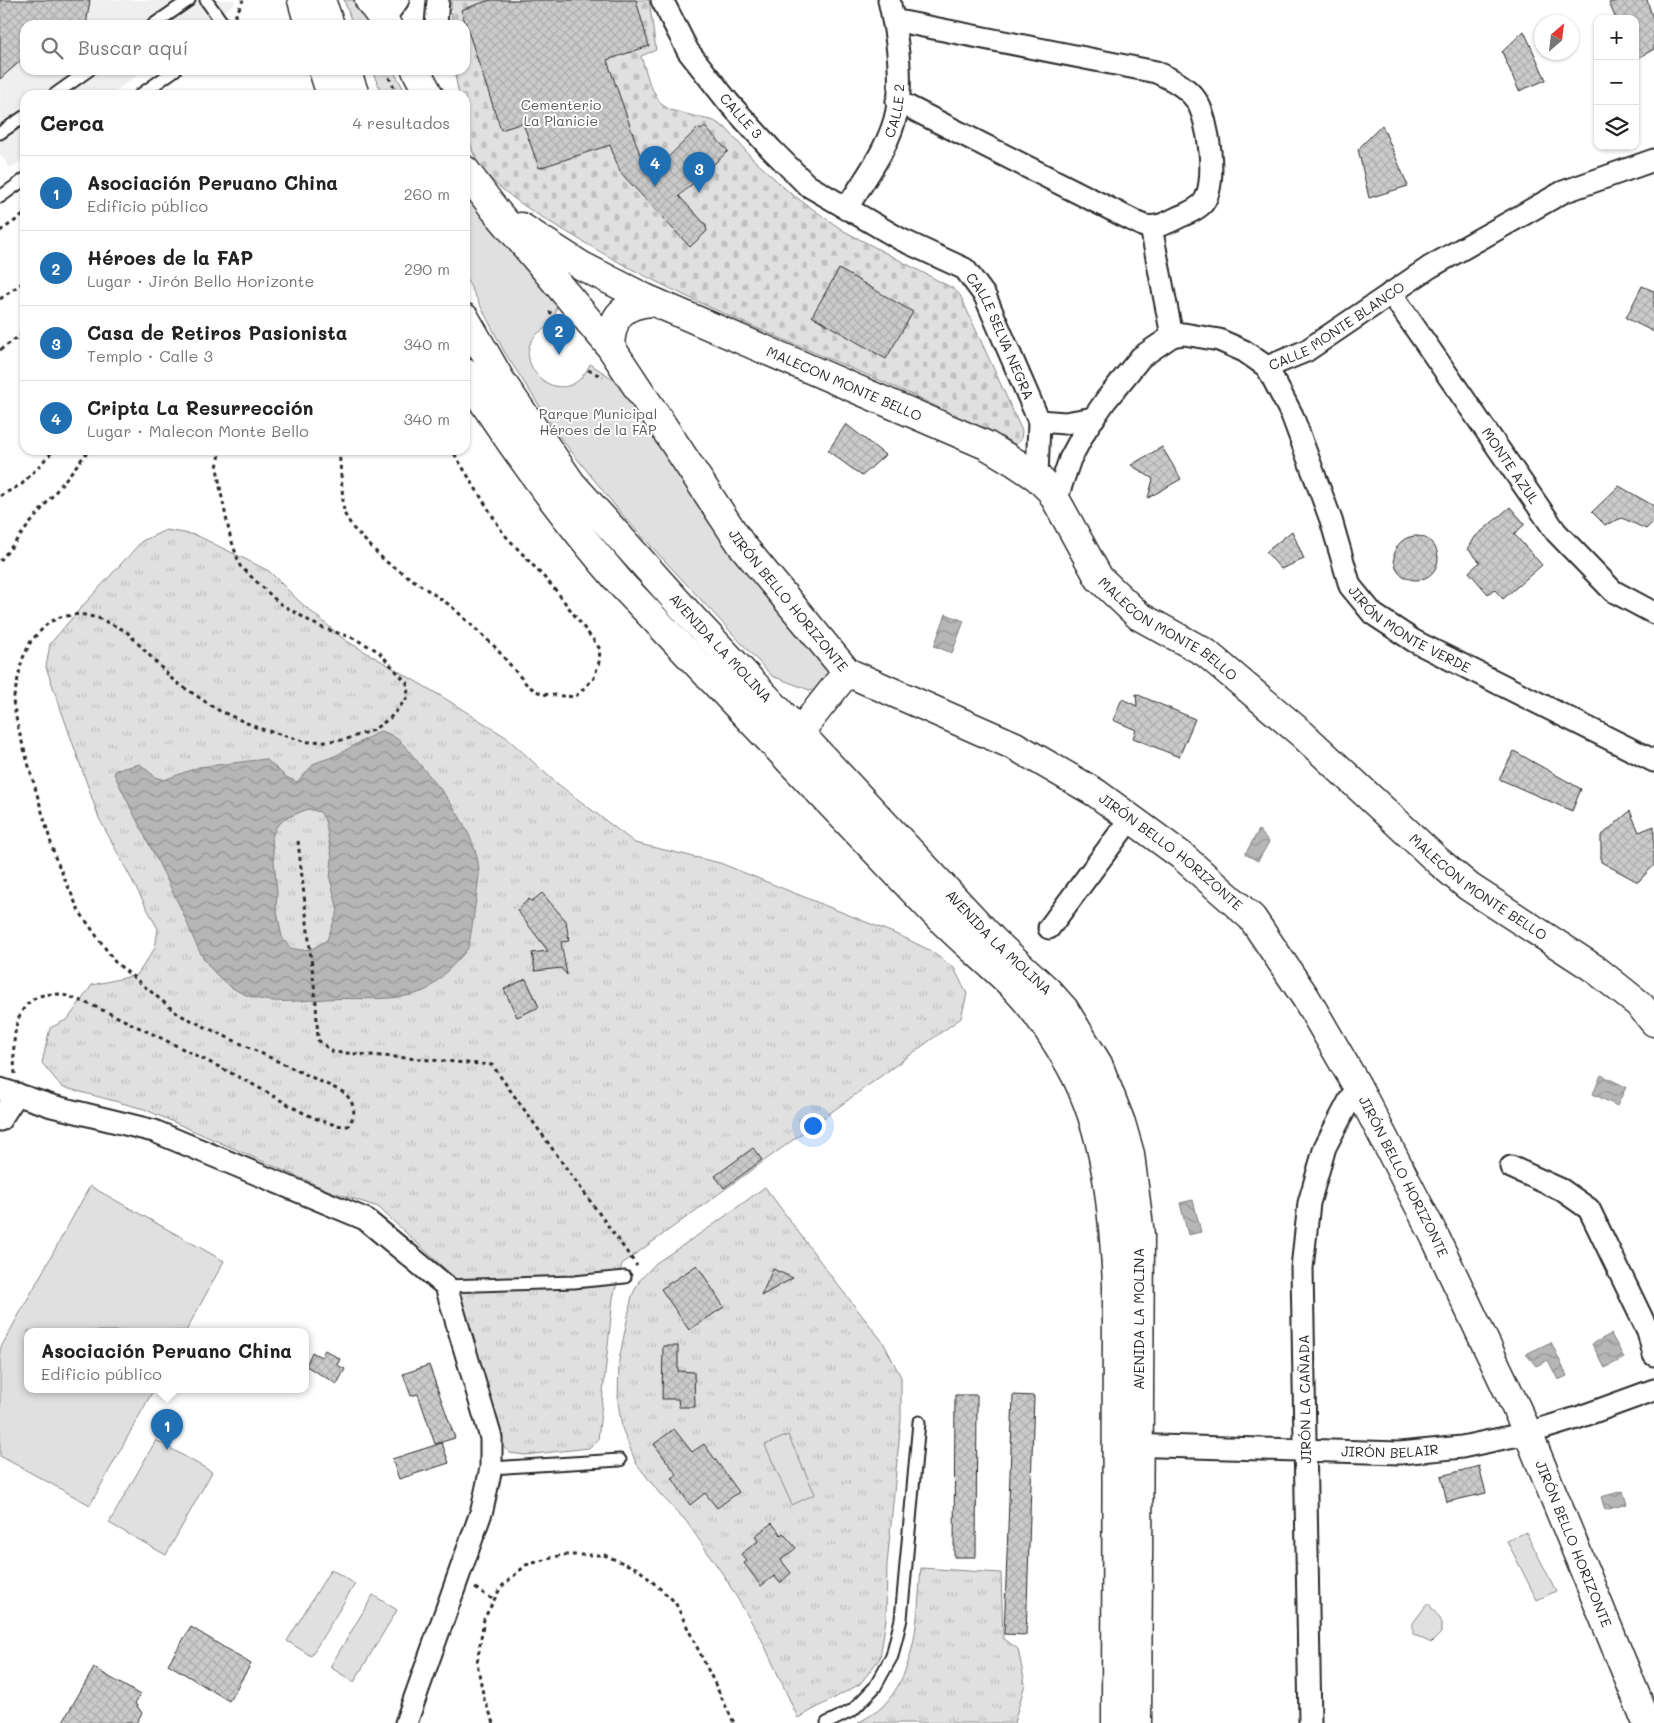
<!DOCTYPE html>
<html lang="es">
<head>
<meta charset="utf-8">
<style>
	:root { --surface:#fff; --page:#f6f6f6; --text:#222; --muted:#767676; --line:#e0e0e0; --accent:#1f6fb2 }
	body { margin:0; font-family:Mali,sans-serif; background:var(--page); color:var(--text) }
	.controls { position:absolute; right:15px; top:15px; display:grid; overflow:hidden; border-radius:10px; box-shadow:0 1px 4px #0004 }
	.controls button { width:45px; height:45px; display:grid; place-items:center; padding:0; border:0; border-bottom:1px solid var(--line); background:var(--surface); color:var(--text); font:25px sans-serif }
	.compass { position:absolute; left:1534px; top:15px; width:45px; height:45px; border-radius:50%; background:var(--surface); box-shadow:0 1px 4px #0004; rotate:28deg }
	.you { position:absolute; left:812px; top:1125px; width:18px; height:18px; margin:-12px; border:4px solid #fff; border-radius:50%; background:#1a73e8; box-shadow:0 0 0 8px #1a73e833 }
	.badge { display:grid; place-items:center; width:32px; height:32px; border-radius:50%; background:var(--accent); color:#fff; font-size:16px; font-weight:700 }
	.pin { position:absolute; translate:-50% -41px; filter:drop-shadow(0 1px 2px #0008) }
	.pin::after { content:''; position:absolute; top:26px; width:18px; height:15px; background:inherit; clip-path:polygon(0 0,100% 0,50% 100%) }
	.popup { position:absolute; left:24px; top:1328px; width:285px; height:65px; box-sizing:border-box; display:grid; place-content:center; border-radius:10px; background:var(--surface); filter:drop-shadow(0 1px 4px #0005); font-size:16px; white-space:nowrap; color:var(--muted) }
	.popup b { font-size:19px; color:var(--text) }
	.popup::after { content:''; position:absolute; left:50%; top:100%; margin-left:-10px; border:10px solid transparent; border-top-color:var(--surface) }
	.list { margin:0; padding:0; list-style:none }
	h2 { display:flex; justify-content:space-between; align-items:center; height:65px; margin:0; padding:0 20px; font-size:21px }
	h2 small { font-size:16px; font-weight:400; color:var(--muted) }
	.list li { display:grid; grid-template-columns:32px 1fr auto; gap:15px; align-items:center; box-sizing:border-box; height:75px; padding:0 20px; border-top:1px solid var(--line) }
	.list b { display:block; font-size:19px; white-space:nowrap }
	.list p { margin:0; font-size:16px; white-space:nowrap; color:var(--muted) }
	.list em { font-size:16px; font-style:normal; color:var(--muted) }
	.icon { flex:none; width:28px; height:28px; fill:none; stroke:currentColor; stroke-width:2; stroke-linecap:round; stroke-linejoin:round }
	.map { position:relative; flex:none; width:1654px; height:1723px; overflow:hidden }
	.search { position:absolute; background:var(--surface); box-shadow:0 1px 4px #0004; left:20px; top:20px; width:450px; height:55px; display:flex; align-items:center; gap:12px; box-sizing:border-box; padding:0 18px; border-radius:15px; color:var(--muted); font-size:19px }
	.panel { position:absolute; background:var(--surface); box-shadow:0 1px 4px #0004; left:20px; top:90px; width:450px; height:365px; border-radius:15px }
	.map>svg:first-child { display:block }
	.built { fill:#efefef }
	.grass { fill:url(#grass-tufts); stroke:#868686 }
	.cemetery { fill:url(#cemetery-stones); stroke:#868686 }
	.green { fill:#e0e0e0; stroke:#868686 }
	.water { fill:url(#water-waves); stroke:#7e7e7e; fill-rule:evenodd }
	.building { fill:url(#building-cross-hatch); stroke:#2b2b2b }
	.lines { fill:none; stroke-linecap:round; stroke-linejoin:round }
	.lane-casing { stroke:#2b2b2b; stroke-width:15 }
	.street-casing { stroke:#2b2b2b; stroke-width:25 }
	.secondary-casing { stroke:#2b2b2b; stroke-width:31 }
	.primary-casing { stroke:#2b2b2b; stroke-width:31 }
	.path { stroke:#2b2b2b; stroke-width:3; stroke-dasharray:4 4; stroke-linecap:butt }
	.lane { stroke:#fff; stroke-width:11 }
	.street { stroke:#fff; stroke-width:21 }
	.secondary { stroke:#fff; stroke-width:28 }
	.primary { stroke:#fff; stroke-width:28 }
	.labels { text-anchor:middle; stroke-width:4; stroke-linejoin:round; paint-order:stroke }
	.park-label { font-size:14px; fill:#585858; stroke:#fff }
	.street-label { font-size:14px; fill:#2b2b2b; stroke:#fff }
</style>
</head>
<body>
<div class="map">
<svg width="1654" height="1723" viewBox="0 0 1654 1723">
	<defs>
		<pattern id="grass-tufts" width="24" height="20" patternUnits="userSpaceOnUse" patternTransform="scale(1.25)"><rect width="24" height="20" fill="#e0e0e0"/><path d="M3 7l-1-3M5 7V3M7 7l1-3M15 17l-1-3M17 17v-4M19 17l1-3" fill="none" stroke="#c0c0c0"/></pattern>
		<pattern id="cemetery-stones" width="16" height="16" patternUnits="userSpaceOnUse" patternTransform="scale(1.25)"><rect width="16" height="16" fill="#e0e0e0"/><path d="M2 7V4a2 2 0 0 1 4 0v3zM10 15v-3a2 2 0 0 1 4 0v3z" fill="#c0c0c0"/></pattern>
		<pattern id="water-waves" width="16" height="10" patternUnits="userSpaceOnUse" patternTransform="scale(1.25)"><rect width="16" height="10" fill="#b6b6b6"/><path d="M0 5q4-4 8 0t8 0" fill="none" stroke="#949494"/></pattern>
		<pattern id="building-cross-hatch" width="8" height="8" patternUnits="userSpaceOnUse" patternTransform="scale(1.25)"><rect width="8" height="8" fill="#cbcbcb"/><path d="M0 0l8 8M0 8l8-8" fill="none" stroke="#aeaeae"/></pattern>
	</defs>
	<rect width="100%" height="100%" fill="#fff"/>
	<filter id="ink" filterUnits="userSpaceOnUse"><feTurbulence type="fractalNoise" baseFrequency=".02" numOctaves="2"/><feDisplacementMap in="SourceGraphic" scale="10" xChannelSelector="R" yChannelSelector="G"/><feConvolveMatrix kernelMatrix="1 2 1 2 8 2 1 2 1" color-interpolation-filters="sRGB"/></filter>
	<g filter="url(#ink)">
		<polygon class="built" points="0,0 234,0 235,3 206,25 25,25 25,70 144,70 110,95 25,95 25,158 10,168 0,154"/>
		<g class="grass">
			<polygon points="166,530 196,535 269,571 300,602 345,640 441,696 506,737 554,781 635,843 720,863 903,937 929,950 954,968 967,994 961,1018 622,1264 613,1298 598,1440 589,1448 525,1455 510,1453 500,1444 472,1339 444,1268 378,1207 330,1191 144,1109 62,1087 42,1063 50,1028 68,1019 92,985 137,975 155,948 158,929 99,818 46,667 50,644 78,611 142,541"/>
			<polygon points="765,1187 834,1280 883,1342 901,1377 901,1420 887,1565 886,1619 880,1658 860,1684 798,1718 761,1638 724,1576 686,1521 660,1494 636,1463 622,1428 618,1402 619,1360 632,1296 639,1281 656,1263 713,1225"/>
			<path d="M 921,1568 L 1001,1573 L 1003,1638 L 1018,1649 L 1025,1684 L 1014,1723 L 858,1723 C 866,1718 876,1713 883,1706 C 918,1669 917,1615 921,1568 Z"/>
		</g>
		<path class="cemetery" d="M 451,0 L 649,0 L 656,50 L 641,56 L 650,85 L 661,104 L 670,110 L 714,121 L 726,128 L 752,158 L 790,193 L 844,231 L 954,289 L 960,295 L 1022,431 L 1021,440 L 1016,444 L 1003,440 C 968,423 933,404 897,388 C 788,340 674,298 572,235 C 540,216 505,197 481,168 C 468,151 465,116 465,95 L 459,95 L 454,70 L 465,70 L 465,25 L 452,25 Z"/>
		<g class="green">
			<polygon points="344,0 356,0 374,25 353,25"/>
			<polygon points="372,70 393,70 407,95 382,95"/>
			<path d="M 465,185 L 558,299 L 553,325 C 491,347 562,425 590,364 L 615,380 L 734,549 L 826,669 L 832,679 L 820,694 L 772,676 L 624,517 L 559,436 L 505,353 L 465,276 Z"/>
			<polygon points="90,1186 224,1261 186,1331 28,1331 28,1389 154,1389 90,1505 0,1456 0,1349"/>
			<polygon points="788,1435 815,1494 792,1505 765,1445"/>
			<polygon points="156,1440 212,1472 166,1555 109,1523"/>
			<polygon points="1526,1532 1556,1591 1537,1600 1507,1541"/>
			<polygon points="331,1569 355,1584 311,1656 287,1641"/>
			<polygon points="373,1595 397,1610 354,1682 330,1667"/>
			<polygon points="1428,1603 1441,1620 1441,1633 1431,1643 1413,1634 1413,1623"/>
		</g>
		<g class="water">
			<polygon points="946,614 964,621 952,653 934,646"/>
			<path d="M 380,731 C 400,735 409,752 422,767 C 443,791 465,819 475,850 C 477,856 479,866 479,873 C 479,880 470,944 468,948 C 465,954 434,985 428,989 C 401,1003 356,997 326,999 C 284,1002 248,1008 216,974 C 198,956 192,933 182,911 C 160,864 136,820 114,774 L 116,770 L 140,764 L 155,777 L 164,780 L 199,767 L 266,759 L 286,777 L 297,782 L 315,763 L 335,756 ZM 308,809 L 320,812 L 325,820 L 332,858 L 330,879 L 338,910 L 327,940 L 312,949 L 301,950 L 290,948 L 282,937 L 276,907 L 277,894 L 272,837 L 276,827 L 286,818 Z"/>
			<polygon points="1259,830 1269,842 1258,861 1245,854"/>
			<polygon points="1601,1075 1626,1087 1617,1106 1593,1094"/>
			<polygon points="1193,1200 1201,1232 1188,1235 1180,1203"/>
			<polygon points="1611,1334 1624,1358 1605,1368 1592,1344"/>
			<polygon points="1551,1342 1567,1376 1558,1380 1548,1360 1536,1366 1526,1354"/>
			<polygon points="1623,1491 1627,1504 1605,1510 1601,1497"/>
		</g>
		<g class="building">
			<polygon points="0,0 90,0 86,25 25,25 25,57 0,79"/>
			<polygon points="490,0 636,0 649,46 607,60 641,157 654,171 699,127 701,130 705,127 728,151 679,196 705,224 707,231 690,247 620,172 610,145 539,168 523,123 501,130 461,10"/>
			<polygon points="1620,0 1647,0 1654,22 1654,49 1635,60 1635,19 1616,19 1609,3"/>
			<polygon points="1524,31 1546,80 1519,91 1502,52"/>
			<polygon points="1382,125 1408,186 1369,198 1358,149"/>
			<polygon points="839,269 913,312 886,359 812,316"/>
			<polygon points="1642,286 1654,291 1654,332 1626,318"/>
			<polygon points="846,424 885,455 862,476 828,451"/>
			<polygon points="1162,447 1181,479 1148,498 1153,479 1131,465"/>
			<polygon points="1619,486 1654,506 1654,521 1646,529 1622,518 1605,525 1592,512"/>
			<polygon points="1510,507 1525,524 1514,534 1542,565 1503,599 1494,589 1488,594 1469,572 1480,562 1468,549 1475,537"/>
			<polygon points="1292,531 1304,559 1281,569 1266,552"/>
			<circle cx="1416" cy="558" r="22"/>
			<polygon points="1136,694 1195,719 1179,757 1133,738 1136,730 1113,720 1122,699 1137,706"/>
			<polygon points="1514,751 1581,789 1572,811 1499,779"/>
			<polygon points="1630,811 1639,832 1654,826 1654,865 1638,882 1601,862 1601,836"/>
			<polygon points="542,893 566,921 569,941 561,942 567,975 561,968 535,971 532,953 548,951 517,910 529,899 532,901"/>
			<polygon points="526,979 539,1007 517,1017 504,989"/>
			<polygon points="753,1148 762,1160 724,1188 715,1176"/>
			<polygon points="697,1265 724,1307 689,1330 661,1289"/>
			<polygon points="773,1269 793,1278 761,1296"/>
			<polygon points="663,1346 678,1346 678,1371 694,1372 695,1407 679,1407 678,1399 662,1399"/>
			<polygon points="325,1350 340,1359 337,1365 345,1369 337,1384 306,1366 312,1352 321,1357"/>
			<polygon points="429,1365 455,1438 435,1444 418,1394 411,1396 403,1374"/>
			<polygon points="955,1395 977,1395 976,1557 954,1557"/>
			<polygon points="1013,1395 1034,1396 1026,1635 1004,1634"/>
			<polygon points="674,1429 692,1452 704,1444 739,1492 717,1508 705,1493 690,1505 672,1478 677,1475 654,1444"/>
			<polygon points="442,1443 449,1463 399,1479 392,1459"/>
			<polygon points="1479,1466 1486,1493 1447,1502 1441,1476"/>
			<polygon points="772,1523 781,1535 783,1533 796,1548 781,1560 791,1573 780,1583 774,1576 761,1586 744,1563 747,1561 741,1554 758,1541 755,1536"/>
			<polygon points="191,1627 251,1664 229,1701 168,1664"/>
			<polygon points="94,1668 140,1695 135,1703 142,1713 136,1723 62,1723"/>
		</g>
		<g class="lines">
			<defs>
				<g id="lane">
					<polyline points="206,0 224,25"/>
					<polyline points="153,25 189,0"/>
					<polyline points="54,95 89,70"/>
					<polyline points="140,95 175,70"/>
					<polyline points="0,133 25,116"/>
					<polyline points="0,197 25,179"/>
					<polyline points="446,1286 574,1282 625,1277"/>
					<polyline points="491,1468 620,1460"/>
					<polyline points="827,1723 853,1710 875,1687 892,1656 901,1619 919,1422"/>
				</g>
				<g id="street">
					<path id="s1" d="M 662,0 L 688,51 L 729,103 L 771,149 L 807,185 L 900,239 L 965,269 L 985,296 L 1039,421 L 1037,477"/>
					<polyline points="383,20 398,0"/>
					<path d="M 893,20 L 1156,72 C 1171,79 1186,86 1196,100 C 1209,119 1218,184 1203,203 C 1196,211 1185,214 1177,218 C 1165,224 1156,228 1144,226 L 897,101"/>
					<polyline points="436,25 438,0"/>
					<path id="s2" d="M 846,209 C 864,180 891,145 897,110 C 903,75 897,35 889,0"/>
					<polyline points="1151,227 1172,336"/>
					<path id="s3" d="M 1391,293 L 1556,532 L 1613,591 L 1654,613"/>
					<path id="s4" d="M 1267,367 L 1306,351 L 1430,267 L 1563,192 L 1654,160"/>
					<polyline points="1039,421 1065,423 1094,418"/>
					<path id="s5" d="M 1056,500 L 1070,459 L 1086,429 L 1106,400 L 1141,357 L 1172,336 L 1184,334 L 1219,340 L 1244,351 L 1267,367 L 1292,415 L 1331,520 L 1350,586 L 1373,614 L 1414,641 L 1654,761"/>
					<polyline points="1049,928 1131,818"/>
					<polyline points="0,1089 52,1106 154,1131 365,1219 446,1286 491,1438 491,1468 482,1510 406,1723"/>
					<polyline points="0,1120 17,1094"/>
					<polyline points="1511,1167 1562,1190 1589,1209 1648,1331 1654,1355"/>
					<path id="s6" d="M 1124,1445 L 1400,1453 L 1462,1447 L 1528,1433 L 1577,1418 L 1654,1390"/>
					<polyline points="1310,1723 1302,1268 1309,1203 1325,1147 1357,1086"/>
				</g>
				<g id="secondary">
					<polyline points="369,0 387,25"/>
					<polyline points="416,70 429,95"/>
					<path id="s7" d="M 465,170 L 495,210 L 610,346 L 741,544 L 847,672 L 1015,746 L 1096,793 L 1182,856 L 1252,918 L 1306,998 L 1357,1086 L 1435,1237 L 1528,1433 L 1647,1723"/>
					<path id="s8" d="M 521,227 L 582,266 L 645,298 L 986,445 L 1016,463 L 1037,477 L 1051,491 L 1099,578 L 1139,616 L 1206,653 L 1302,734 L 1438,861 L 1469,887 L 1595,969 L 1640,1005 L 1654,1022"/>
					<path d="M 610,346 C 612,315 623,304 653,302"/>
					<polyline points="780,748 802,729 847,672"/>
				</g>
				<g id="primary">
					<polyline points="302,0 309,25"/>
					<polyline points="321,0 330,25"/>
					<polyline points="323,70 331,95"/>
					<polyline points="346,70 355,95"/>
					<path id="s9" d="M 465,318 L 501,381 L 571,483 L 694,620 L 994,941 L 1048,991 L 1064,1009 L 1098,1064 L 1121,1123 L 1130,1154 L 1140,1235 L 1137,1723"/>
					<path d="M 465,373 C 512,448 565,519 623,586 C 725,693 827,800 929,907 C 956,936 988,961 1016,989 C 1037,1011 1055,1039 1070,1065 C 1107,1131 1113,1210 1117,1284 L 1116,1723"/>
				</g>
			</defs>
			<use href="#lane" class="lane-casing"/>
			<use href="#street" class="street-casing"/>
			<use href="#secondary" class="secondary-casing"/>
			<use href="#primary" class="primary-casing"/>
			<g class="path">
				<polyline points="235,17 243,0"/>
				<polyline points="385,70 398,95"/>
				<polyline points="0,231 25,214"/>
				<polyline points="0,299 25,281"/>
				<polyline points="550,311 553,325"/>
				<polyline points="0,350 25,332"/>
				<polyline points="588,370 603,377"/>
				<polyline points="339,450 344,513 353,528 385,561 451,606 495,647 528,686 542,694 575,697 594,678 599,662 600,649 554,588 503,533 452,450"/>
				<polyline points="0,496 22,484 54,450"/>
				<polyline points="0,561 89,450"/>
				<polyline points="298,841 316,1003 318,1040 333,1052 492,1065 637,1266"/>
				<path d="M 15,1074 C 13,1049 10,1007 40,996 C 46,994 58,993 63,995 C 88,1002 113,1015 136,1026 C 180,1047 222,1068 265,1091 C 287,1104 323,1127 348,1126 C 357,1113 355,1105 345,1093 L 178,1014 L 115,962 L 79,911 L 55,857 L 18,728 L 13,701 L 22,660 L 31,641 L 48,623 L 60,617 L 80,614 L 98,618 L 126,631 L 174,681 L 218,710 L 258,728 L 307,742 L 344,740 L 373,730 L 390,718 L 408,697 L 407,683 L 378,651 L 353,638 L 320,627 L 279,603 L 240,566 L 230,536 L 221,493 L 217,467 L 221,450"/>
				<polyline points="475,1588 494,1600"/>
				<polyline points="494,1723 484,1699 477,1663 484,1619 501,1587 526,1565 562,1555 604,1555 638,1569 675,1602 734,1723"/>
			</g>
			<use href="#lane" class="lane"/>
			<use href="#street" class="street"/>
			<use href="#secondary" class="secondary"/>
			<use href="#primary" class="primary"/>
		</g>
	</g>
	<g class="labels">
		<g class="park-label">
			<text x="561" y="110">Cementerio<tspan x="561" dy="16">La Planicie</tspan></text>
			<text x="598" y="419">Parque Municipal<tspan x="598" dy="16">Héroes de la FAP</tspan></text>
		</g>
		<g class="street-label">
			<text dy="5" stroke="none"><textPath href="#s2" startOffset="111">CALLE 2</textPath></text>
			<text dy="5" stroke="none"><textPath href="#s1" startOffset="141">CALLE 3</textPath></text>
			<text dy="5" stroke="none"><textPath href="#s4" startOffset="81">CALLE MONTE BLANCO</textPath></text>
			<text dy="5" stroke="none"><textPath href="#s1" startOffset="492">CALLE SELVA NEGRA</textPath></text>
			<text dy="5" stroke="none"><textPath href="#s8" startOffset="360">MALECON MONTE BELLO</textPath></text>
			<text dy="5" stroke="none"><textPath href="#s3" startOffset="210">MONTE AZUL</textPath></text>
			<text dy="5" stroke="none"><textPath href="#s7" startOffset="539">JIRÓN BELLO HORIZONTE</textPath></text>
			<text dy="5" stroke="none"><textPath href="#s5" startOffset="618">JIRÓN MONTE VERDE</textPath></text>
			<text dy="5" stroke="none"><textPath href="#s8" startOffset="780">MALECON MONTE BELLO</textPath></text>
			<text dy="5" stroke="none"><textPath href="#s9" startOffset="419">AVENIDA LA MOLINA</textPath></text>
			<text dy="5" stroke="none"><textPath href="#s7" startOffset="1004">JIRÓN BELLO HORIZONTE</textPath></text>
			<text dy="5" stroke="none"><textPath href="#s8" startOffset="1185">MALECON MONTE BELLO</textPath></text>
			<text dy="5" stroke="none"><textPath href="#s9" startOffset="824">AVENIDA LA MOLINA</textPath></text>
			<text dy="5" stroke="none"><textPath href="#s7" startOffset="1409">JIRÓN BELLO HORIZONTE</textPath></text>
			<text transform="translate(1139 1319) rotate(-90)" y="5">AVENIDA LA MOLINA</text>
			<text transform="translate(1305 1399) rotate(-91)" y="5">JIRÓN LA CAÑADA</text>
			<text dy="5" stroke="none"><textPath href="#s6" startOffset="266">JIRÓN BELAIR</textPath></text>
			<text dy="5" stroke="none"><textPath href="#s7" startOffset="1814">JIRÓN BELLO HORIZONTE</textPath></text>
		</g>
	</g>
</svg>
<div class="controls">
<button>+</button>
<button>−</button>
<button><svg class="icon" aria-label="layers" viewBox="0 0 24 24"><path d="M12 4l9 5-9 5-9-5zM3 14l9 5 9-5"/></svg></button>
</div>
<svg class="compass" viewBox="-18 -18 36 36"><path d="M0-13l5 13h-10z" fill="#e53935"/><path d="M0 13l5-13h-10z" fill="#767676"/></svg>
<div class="you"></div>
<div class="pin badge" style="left:167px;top:1450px">1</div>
<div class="popup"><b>Asociación Peruano China</b>Edificio público</div>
<div class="pin badge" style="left:559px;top:355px">2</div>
<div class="pin badge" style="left:699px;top:193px">3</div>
<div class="pin badge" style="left:655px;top:187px">4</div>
<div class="search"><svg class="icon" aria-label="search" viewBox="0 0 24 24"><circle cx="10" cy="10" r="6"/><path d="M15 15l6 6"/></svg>Buscar aquí</div>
<section class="panel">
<h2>Cerca<small>4 resultados</small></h2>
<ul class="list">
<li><span class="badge">1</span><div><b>Asociación Peruano China</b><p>Edificio público</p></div><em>260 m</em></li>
<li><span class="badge">2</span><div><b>Héroes de la FAP</b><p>Lugar · Jirón Bello Horizonte</p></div><em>290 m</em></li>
<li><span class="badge">3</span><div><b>Casa de Retiros Pasionista</b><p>Templo · Calle 3</p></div><em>340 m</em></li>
<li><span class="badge">4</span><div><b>Cripta La Resurrección</b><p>Lugar · Malecon Monte Bello</p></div><em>340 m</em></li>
</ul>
</section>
</div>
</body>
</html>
